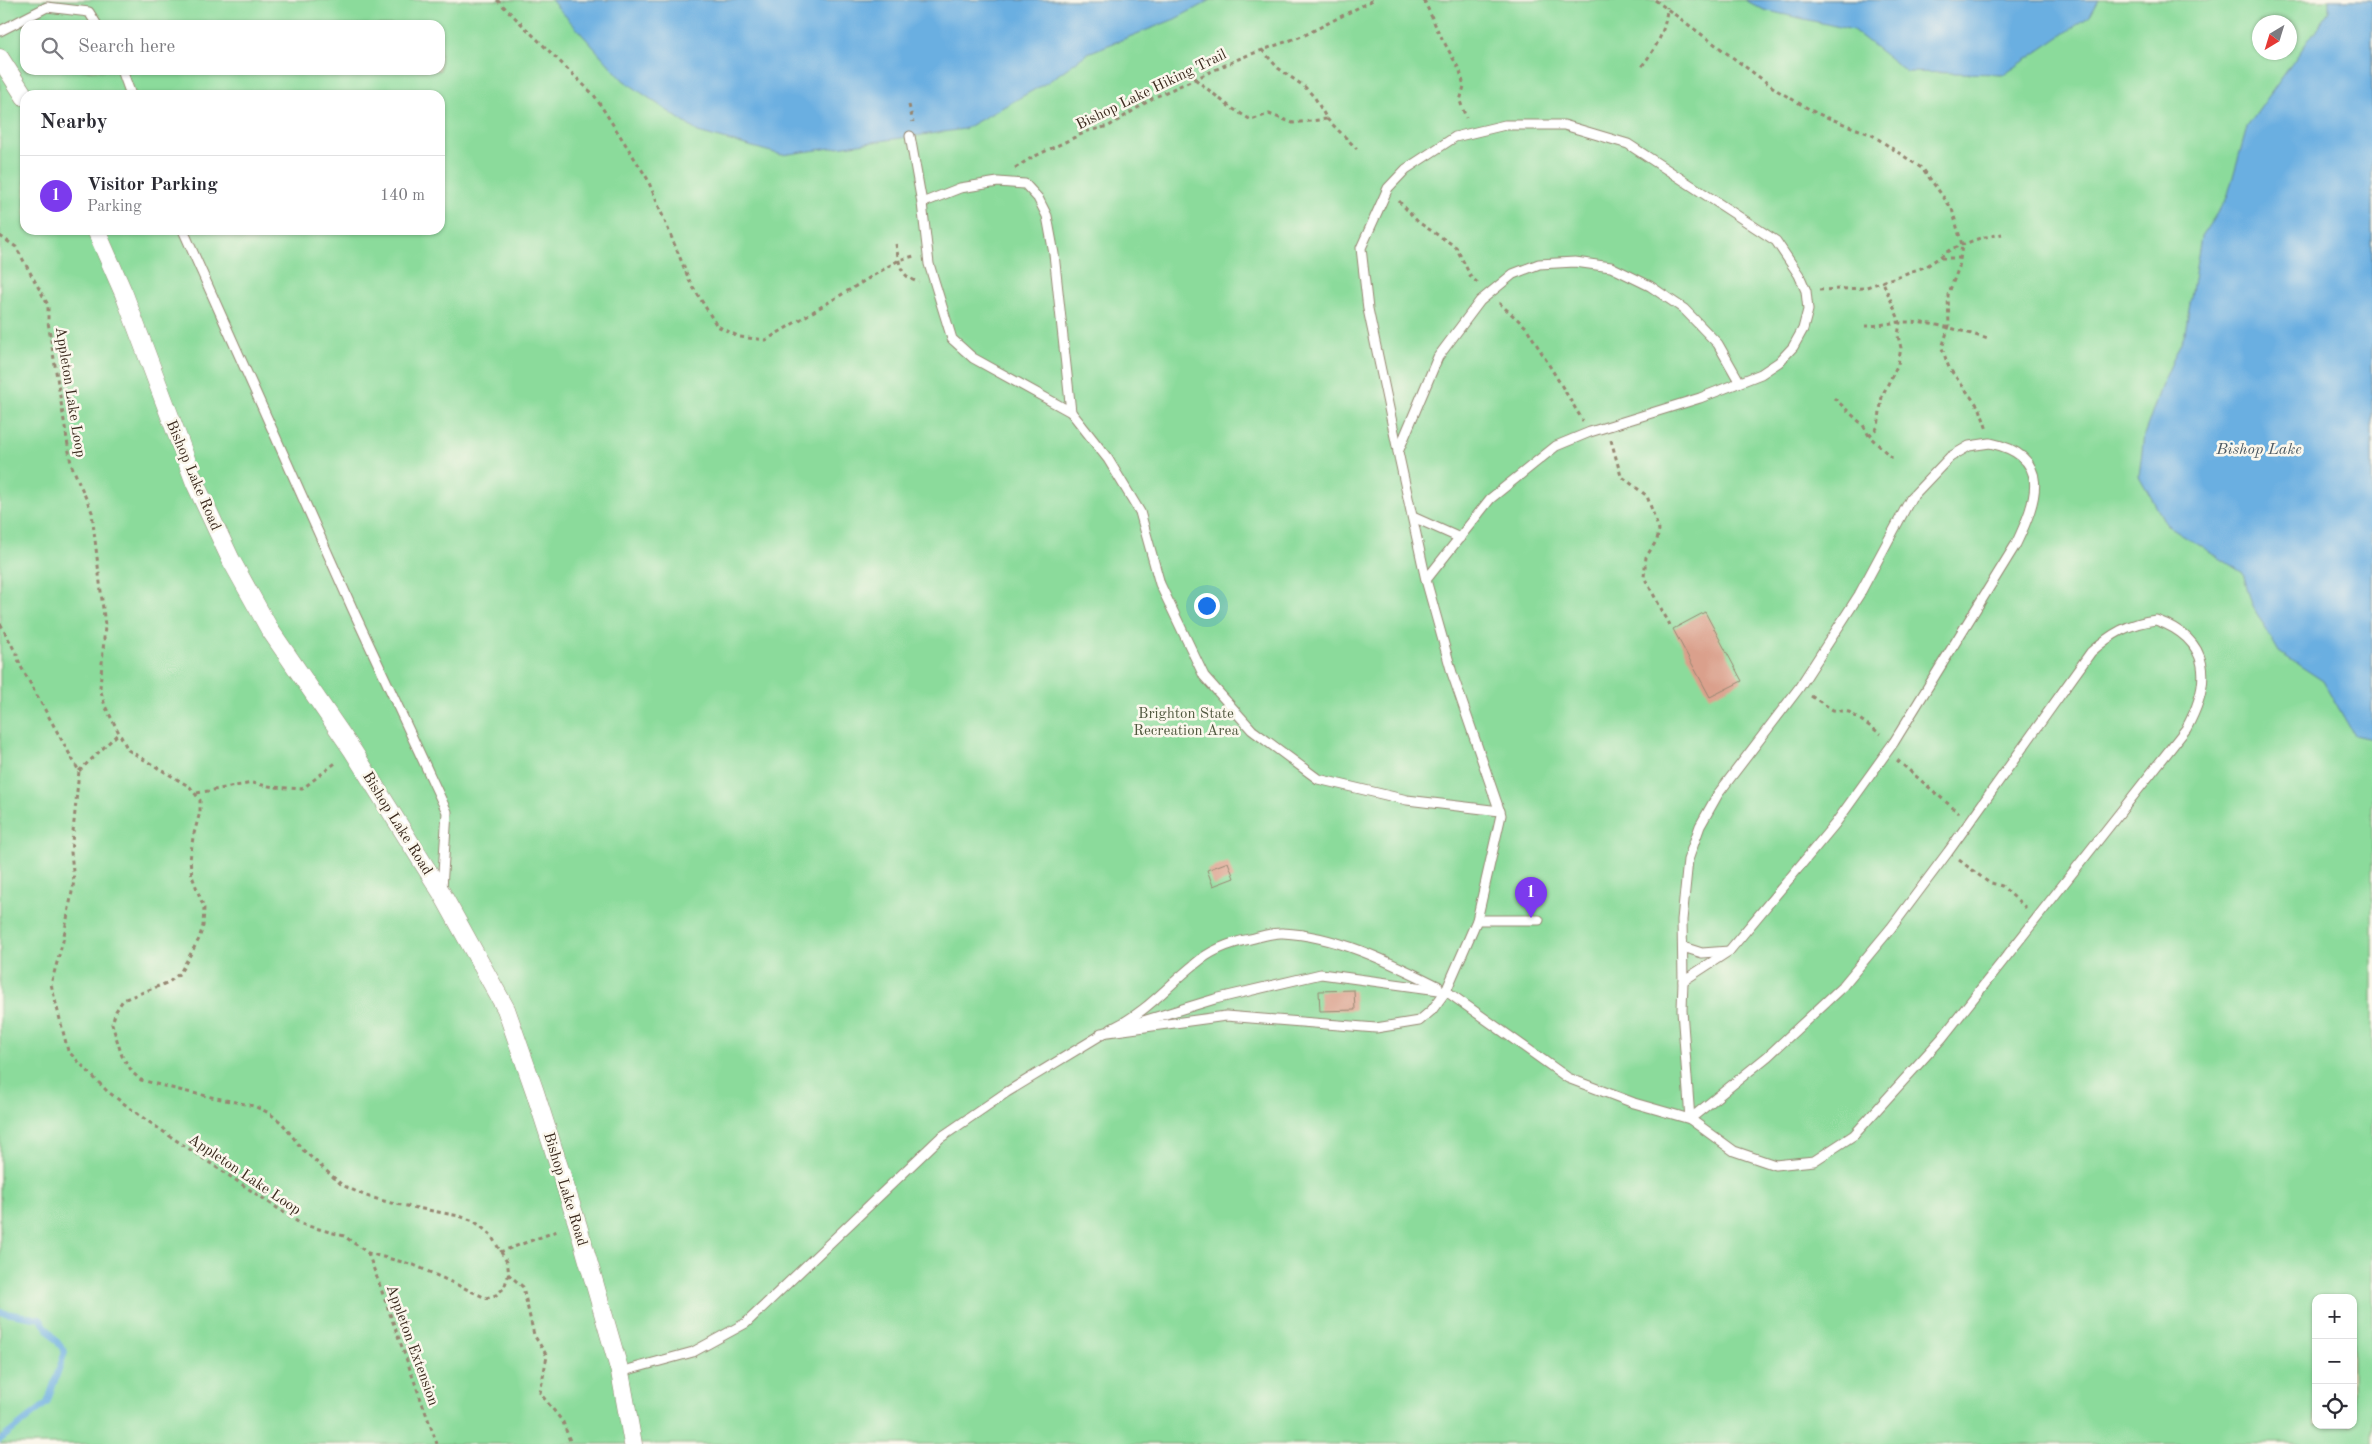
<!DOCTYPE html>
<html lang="en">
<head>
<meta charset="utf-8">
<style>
	:root { --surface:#fff; --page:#f7f7f7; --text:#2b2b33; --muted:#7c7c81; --line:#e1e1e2; --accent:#7c3aed }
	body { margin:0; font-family:"Old Standard TT",serif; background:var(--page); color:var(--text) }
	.controls { position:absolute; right:15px; bottom:15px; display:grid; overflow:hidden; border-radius:10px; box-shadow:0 1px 4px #0004 }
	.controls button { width:45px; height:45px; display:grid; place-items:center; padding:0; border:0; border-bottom:1px solid var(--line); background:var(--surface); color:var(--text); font:25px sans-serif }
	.compass { position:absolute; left:2252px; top:15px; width:45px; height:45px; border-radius:50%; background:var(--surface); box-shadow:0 1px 4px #0004; rotate:218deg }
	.you { position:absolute; left:1206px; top:605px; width:18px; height:18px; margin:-12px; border:4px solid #fff; border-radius:50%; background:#1a73e8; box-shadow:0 0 0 8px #1a73e833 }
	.badge { display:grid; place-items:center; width:32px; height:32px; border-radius:50%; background:var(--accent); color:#fff; font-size:16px; font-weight:700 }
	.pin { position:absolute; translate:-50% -41px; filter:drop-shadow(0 1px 2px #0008) }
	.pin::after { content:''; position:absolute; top:26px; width:18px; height:15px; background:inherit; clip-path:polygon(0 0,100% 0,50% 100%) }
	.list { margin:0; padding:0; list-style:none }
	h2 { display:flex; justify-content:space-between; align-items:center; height:65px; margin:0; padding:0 20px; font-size:21px }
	h2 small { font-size:16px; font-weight:400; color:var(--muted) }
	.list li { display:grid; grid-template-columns:32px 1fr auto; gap:15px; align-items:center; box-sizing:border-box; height:80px; padding:0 20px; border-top:1px solid var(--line) }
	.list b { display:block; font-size:19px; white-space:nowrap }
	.list p { margin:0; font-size:16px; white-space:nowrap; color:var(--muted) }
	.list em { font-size:16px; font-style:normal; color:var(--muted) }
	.icon { flex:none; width:28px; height:28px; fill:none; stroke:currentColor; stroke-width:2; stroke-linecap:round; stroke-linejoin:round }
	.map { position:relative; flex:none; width:2372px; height:1444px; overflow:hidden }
	.search { position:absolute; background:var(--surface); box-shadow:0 1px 4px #0004; left:20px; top:20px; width:425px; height:55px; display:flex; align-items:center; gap:12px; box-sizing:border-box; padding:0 18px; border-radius:15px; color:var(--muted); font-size:19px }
	.panel { position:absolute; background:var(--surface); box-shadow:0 1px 4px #0004; left:20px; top:90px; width:425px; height:145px; border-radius:15px }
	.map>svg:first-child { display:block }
	.green { fill:#8bdb9b; stroke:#63825c; fill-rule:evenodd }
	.water { fill:#6bafe1; stroke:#536c80 }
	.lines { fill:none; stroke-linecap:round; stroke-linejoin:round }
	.stream { stroke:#6bafe1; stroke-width:6 }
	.building { fill:#daa08c }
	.service-casing { stroke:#968772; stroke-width:11 }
	.minor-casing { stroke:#968772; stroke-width:19 }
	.path { stroke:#968772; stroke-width:3; stroke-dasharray:4 4; stroke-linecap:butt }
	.service { stroke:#fff; stroke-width:9 }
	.minor { stroke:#fff; stroke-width:18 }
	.labels { text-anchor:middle; stroke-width:5; stroke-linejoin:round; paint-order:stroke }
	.street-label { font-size:15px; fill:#3b2a1e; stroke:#fbf7ec }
	.park-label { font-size:15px; fill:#4f563d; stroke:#fbf7ec }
	.water-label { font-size:16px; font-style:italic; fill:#4c5962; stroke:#fbf7ec }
</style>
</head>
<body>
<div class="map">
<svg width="2372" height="1444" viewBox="0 0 2372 1444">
	<rect width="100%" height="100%" fill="#fbf7ec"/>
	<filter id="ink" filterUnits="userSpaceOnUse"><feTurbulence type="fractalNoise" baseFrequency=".02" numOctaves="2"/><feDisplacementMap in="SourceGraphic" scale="10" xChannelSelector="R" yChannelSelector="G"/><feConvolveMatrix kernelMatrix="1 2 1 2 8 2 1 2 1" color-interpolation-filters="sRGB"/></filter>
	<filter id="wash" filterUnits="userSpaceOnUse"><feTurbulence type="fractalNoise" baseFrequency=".0096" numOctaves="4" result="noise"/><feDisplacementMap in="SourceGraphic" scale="20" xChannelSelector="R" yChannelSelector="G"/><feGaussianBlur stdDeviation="1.12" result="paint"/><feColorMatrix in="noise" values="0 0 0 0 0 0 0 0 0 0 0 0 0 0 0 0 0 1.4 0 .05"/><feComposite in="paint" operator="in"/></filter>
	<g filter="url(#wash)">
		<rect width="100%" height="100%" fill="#f2e4c7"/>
		<path class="green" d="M 0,0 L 2372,0 L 2372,1444 L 0,1444 ZM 2260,22 L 2290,22 L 2290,52 L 2260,52 ZM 25,25 L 440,25 L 440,70 L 25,70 ZM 25,95 L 440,95 L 440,230 L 25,230 ZM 2316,1298 L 2353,1298 L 2353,1425 L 2316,1425 Z"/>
		<g class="water">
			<polygon points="551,0 1211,0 1175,19 1088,53 1048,82 964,129 782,155 698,132 623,80"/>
			<polygon points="1745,0 2099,0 2090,16 2005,74 1907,72 1853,30 1764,10"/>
			<polygon points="2329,0 2372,0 2372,739 2354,735 2323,681 2279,652 2252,605 2243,573 2166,524 2139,476 2144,435 2161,387 2185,333 2201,237 2227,198 2247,127 2329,11"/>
		</g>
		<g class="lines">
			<polyline class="stream" points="0,1312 40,1319 65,1352 47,1403 0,1440"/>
		</g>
		<g id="blocks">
			<g class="building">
				<polygon points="1705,612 1742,681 1710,697 1673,629"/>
				<polygon points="1228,862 1234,878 1213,886 1207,870"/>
				<polygon points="1354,990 1355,1010 1320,1011 1319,991"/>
			</g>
		</g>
	</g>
	<g filter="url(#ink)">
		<use href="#blocks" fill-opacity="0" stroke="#968772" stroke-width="1"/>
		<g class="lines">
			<defs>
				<g id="service">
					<polyline points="0,31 47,7 89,12 97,25"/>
					<polyline points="122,70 131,95"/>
					<polyline points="910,136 922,203"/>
					<polygon points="998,182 1025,184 1038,198 1047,216 1054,254 1071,412 973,358 952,339 929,264 922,203 960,188"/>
					<polyline points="183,230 353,610 447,812 442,888"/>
					<polyline points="1071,412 1108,459 1140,512 1160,584 1204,676 1252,730 1318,779 1407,800 1500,811"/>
					<path d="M 1990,443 C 2053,456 2037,500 2016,544 L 1894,742 L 1835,824 L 1729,951 L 1683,981 L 1682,920 L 1688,860 L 1700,826 L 1718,794 L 1799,688 L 1859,595 L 1911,498 L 1950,457 L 1969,446 Z"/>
					<polyline points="1398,451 1368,309 1361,248 1388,188 1406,169 1455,137 1505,125 1564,125 1628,144 1776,241 1799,275 1806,291 1808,310 1803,329 1793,347 1779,362 1761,374 1700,398 1590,432 1556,446 1490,499 1426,580"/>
					<polyline points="1413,517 1460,538"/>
					<path d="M 2156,620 C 2212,640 2212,682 2186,729 L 1942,1038 L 1854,1135 L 1814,1161 L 1775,1165 L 1734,1151 L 1690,1119 L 1768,1056 L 1842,987 L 1891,928 L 1948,852 L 2091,652 C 2111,634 2129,623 2156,620 Z"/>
					<polyline points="1477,920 1539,920"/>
					<polyline points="1683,947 1702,953 1729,951"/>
					<polyline points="1130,1025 1215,999 1321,974 1446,991 1568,1078 1634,1103 1690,1119 1682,1010 1683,981"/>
					<path d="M 1111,1029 C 1146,1013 1165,988 1195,964 C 1211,950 1229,943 1250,939 C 1260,937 1273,932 1283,933 C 1338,936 1389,962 1438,986"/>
					<polyline points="1101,1033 1226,1016 1376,1028 1419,1021 1432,1010 1446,991 1477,920 1501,815 1452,673 1426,580 1398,452 1438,357 1480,301 1513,274 1539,264 1575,262 1611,267 1650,286 1684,309 1718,344 1739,381"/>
					<polyline points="620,1372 693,1352 746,1323 940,1138 1007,1092 1106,1032"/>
				</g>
				<g id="minor">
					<polyline points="0,58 25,97"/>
					<polyline points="96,230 124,294 195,483 231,560 270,630 353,751 441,892 506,1009 535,1092 578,1226 620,1372 633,1444"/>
				</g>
			</defs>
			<use href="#service" class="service-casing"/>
			<use href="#minor" class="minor-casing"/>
			<g class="path">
				<polyline points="497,0 594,95 647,178 690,282 717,326 740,337 766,340 899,260 914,256"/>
				<polyline points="1424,0 1438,31 1460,71 1464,86 1460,101 1466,118"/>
				<polyline points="1655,0 1778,91 1816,113 1872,135 1923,169 1952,209 1962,245 1959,267 1948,295 1949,326 1942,348 1949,368 1980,409 1987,430"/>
				<polyline points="1262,50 1278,68 1305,87 1315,98 1327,119 1357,149"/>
				<path d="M 1642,66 C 1656,48 1666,31 1667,7"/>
				<polyline points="1195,79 1230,107 1251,120 1269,114 1293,123 1327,119"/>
				<polyline points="909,105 913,122"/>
				<polyline points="1015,168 1031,158 1088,131 1109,126 1153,98 1243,57 1305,35 1373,0"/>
				<polyline points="1399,201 1418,222 1456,247 1471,277 1478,283"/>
				<polyline points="0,236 16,247 48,305 48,322 71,464 92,512 94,531 105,626 100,688 105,706 128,750 190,787 200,800 200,812 193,837 190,860 192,876 204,908 203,926 199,939 180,973 169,982 123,1000 116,1011 112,1024 122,1056 133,1073 141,1080 183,1091 254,1106 269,1113 282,1123 302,1149 342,1185 366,1196 391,1203 459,1216 474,1221 490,1234 507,1262 509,1273 504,1288 496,1295 486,1298 414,1265 368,1253 344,1236 301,1224 146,1120 107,1091 68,1051 51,984 63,941 74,881 71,852 79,771 20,665 17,655 0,623"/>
				<path d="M 896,244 C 899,262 899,277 919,282"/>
				<polyline points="1941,258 1960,258"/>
				<polyline points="1819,290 1864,288 1927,266 1951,249 1980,238 2002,234"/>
				<polyline points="1499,303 1526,327 1583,421"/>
				<path d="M 1865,326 C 1877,326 1888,323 1900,322 C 1931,321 1959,330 1988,339"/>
				<polyline points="1834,398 1863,425 1869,436 1892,458"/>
				<polyline points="1869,436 1878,427 1882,396 1898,364 1901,348 1898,336 1900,322 1883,282"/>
				<polyline points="1611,440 1621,476 1647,496 1659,530 1657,540 1646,557 1644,577 1670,625"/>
				<polyline points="1811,696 1833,710 1849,712 1881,734"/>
				<polyline points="1897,760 1959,813"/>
				<polyline points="79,771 119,733"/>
				<polyline points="197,793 252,783 274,787 302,789 338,761"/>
				<polyline points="1959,860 1988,882 2002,886 2026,908"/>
				<polyline points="500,1252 560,1230"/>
				<polyline points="368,1253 437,1444"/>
				<polyline points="508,1274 523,1287 534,1335 547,1356 540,1393 563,1422 571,1444"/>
			</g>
			<use href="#service" class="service"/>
			<use href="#minor" class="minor"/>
		</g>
	</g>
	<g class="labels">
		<g class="street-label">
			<text transform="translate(1151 89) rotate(-26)" y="5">Bishop Lake Hiking Trail</text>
			<text transform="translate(71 392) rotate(81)" y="5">Appleton Lake Loop</text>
			<text transform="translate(194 475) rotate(67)" y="5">Bishop Lake Road</text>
			<text transform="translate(398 823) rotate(58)" y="5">Bishop Lake Road</text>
			<text transform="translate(245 1174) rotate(34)" y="5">Appleton Lake Loop</text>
			<text transform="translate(566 1189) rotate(73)" y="5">Bishop Lake Road</text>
			<text transform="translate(413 1345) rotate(70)" y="5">Appleton Extension</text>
		</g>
		<g class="park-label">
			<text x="1186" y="718">Brighton State<tspan x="1186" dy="17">Recreation Area</tspan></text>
		</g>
		<g class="water-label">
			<text x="2259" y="454">Bishop Lake</text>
		</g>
	</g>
</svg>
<div class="controls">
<button>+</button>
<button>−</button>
<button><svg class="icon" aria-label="locate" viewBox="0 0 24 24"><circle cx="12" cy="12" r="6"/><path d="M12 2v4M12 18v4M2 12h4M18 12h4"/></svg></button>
</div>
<svg class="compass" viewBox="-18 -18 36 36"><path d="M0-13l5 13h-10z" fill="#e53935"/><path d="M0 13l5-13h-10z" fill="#7c7c81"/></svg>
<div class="you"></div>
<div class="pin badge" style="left:1531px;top:918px">1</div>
<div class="search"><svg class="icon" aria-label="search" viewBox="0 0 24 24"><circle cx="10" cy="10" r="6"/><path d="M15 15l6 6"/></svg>Search here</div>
<section class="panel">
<h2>Nearby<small></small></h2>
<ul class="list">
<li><span class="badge">1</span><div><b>Visitor Parking</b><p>Parking</p></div><em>140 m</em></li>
</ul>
</section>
</div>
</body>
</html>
